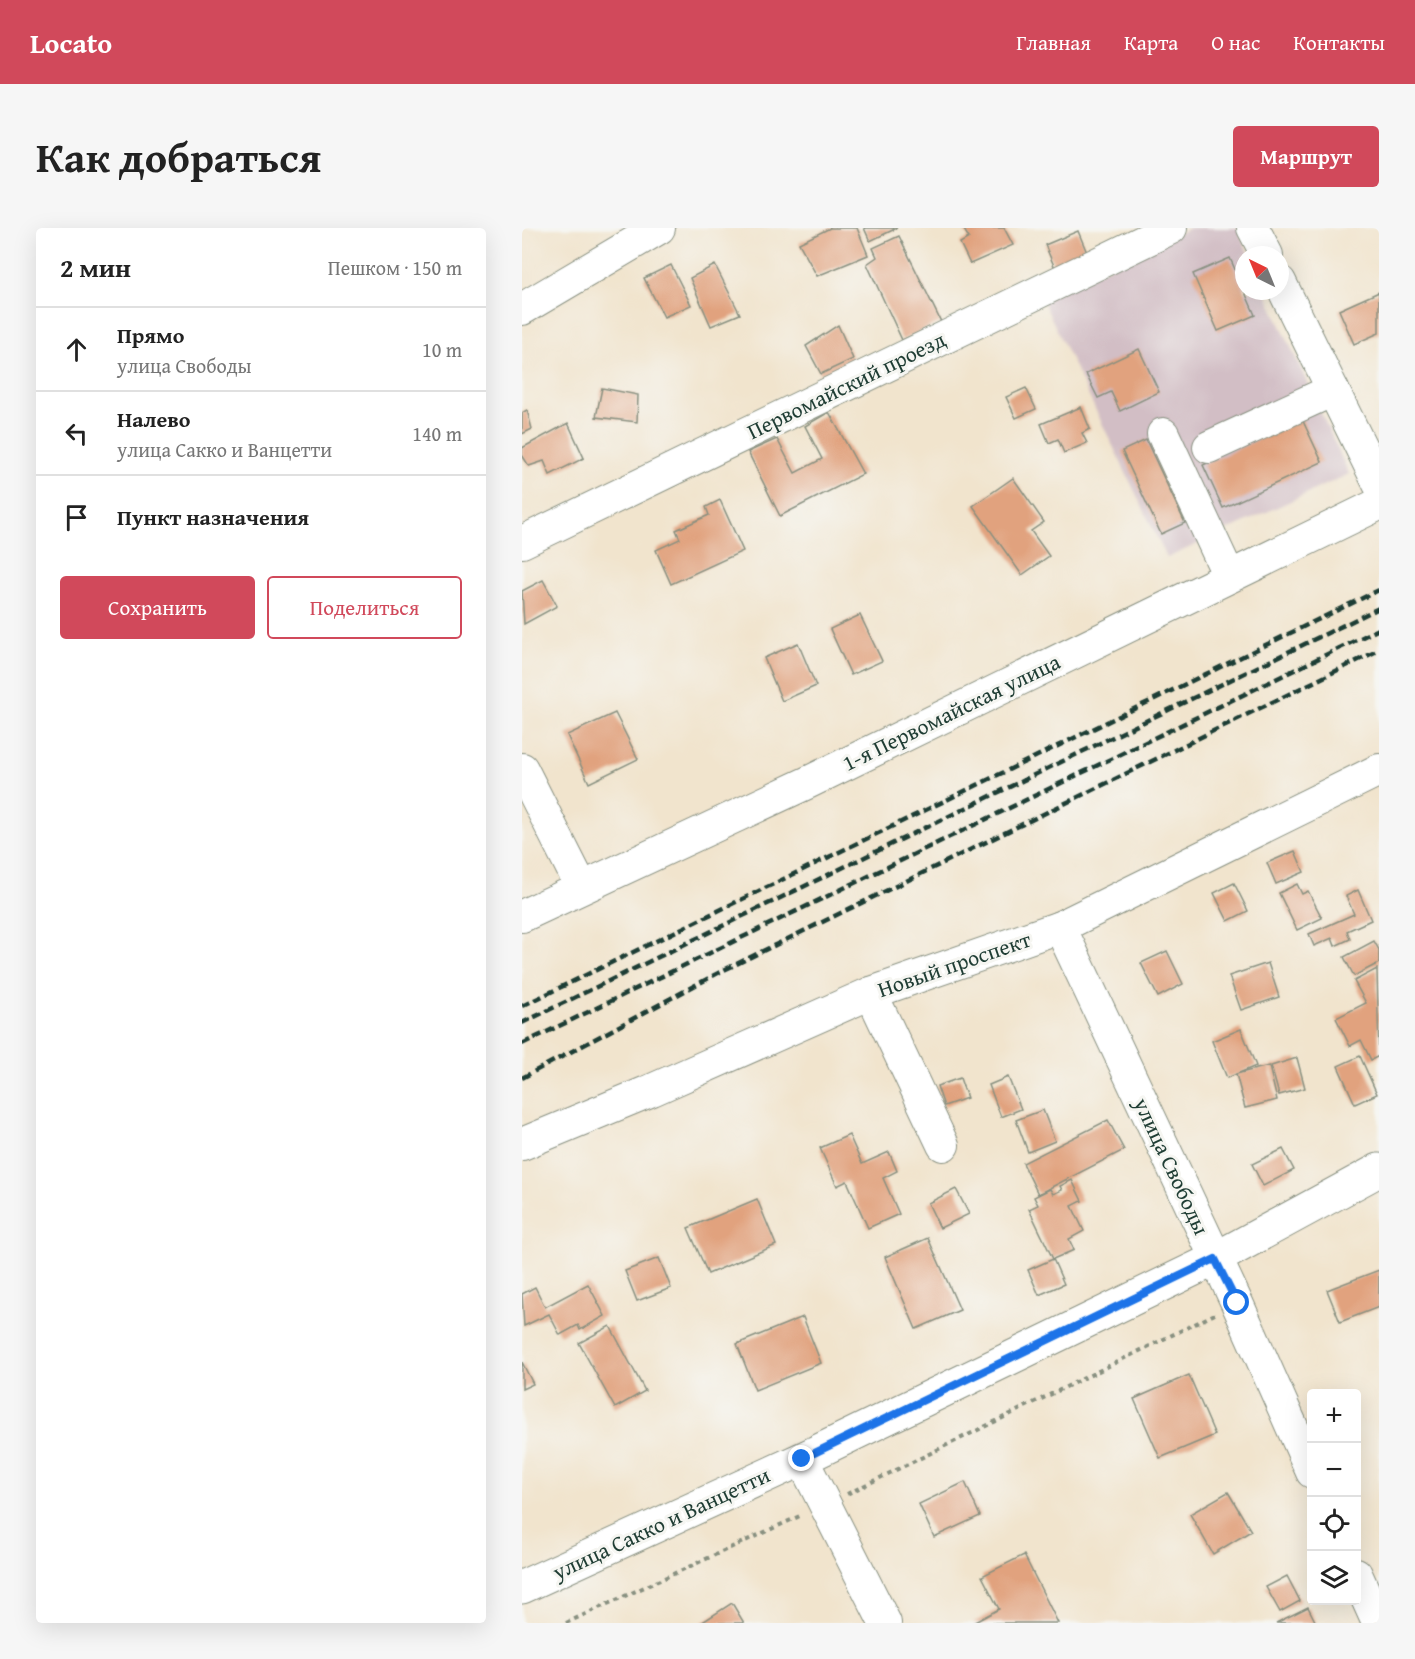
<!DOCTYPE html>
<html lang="ru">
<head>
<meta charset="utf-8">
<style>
	:root { --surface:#fff; --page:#f6f6f6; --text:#222; --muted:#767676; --line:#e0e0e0; --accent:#d1495b }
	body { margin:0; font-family:"Gentium Book Plus",serif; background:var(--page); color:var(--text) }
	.controls { position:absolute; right:18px; bottom:18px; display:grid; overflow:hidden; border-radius:6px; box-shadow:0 6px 24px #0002 }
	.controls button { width:54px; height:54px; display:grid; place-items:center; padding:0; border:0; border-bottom:2px solid var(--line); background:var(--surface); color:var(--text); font:30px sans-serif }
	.compass { position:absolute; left:713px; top:18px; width:54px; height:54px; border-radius:50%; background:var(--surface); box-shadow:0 6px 24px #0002; rotate:317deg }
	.stop { position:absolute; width:18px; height:18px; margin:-14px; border:4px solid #1a73e8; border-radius:50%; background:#fff }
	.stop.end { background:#1a73e8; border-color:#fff; box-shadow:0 2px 6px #0008 }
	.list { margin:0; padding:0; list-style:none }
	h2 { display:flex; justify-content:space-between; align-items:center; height:78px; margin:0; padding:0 24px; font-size:26px }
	h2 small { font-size:20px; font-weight:400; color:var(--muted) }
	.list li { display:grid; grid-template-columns:39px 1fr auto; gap:18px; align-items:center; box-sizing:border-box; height:84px; padding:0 24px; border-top:2px solid var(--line) }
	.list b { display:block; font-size:22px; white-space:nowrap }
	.list p { margin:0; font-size:20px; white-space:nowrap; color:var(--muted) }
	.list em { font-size:20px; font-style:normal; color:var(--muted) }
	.actions { display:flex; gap:12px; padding:18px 24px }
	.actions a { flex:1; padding:14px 0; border:2px solid var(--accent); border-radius:6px; text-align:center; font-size:21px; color:var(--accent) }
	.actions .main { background:var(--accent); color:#fff }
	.icon { flex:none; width:33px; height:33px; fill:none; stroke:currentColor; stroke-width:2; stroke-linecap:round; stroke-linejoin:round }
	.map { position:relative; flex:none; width:857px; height:1395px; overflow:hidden; border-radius:6px }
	header { display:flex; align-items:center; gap:36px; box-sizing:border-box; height:84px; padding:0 30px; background:var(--accent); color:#fff }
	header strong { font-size:28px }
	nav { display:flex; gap:33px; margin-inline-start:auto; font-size:21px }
	.intro { display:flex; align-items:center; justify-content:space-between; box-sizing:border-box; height:144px; padding:0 36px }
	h1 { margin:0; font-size:42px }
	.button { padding:15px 27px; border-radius:6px; background:var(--accent); color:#fff; font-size:21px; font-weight:700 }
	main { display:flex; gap:36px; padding:0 36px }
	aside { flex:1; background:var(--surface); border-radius:6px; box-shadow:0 6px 24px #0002 }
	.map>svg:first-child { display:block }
	.industrial { fill:#d2bec5 }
	.building { fill:#e1a27e }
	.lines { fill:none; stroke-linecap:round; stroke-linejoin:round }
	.minor-casing { stroke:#889080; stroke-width:34 }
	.major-casing { stroke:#889080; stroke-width:35 }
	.path { stroke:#889080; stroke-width:4; stroke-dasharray:4.5 4.5; stroke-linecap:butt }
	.minor { stroke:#fff; stroke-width:32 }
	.major { stroke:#fff; stroke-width:33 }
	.rail { stroke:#1f3d34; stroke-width:4.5; stroke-dasharray:9 4.5; stroke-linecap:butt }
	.route { stroke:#1a73e8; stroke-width:8 }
	.labels { text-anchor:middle; stroke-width:6; stroke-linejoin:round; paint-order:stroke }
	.street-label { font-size:22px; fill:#1f3d34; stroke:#f6f6f2 }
</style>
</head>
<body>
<header>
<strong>Locato</strong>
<nav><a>Главная</a><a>Карта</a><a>О нас</a><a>Контакты</a></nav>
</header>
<div class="intro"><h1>Как добраться</h1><a class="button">Маршрут</a></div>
<main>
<aside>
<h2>2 мин<small>Пешком · 150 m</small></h2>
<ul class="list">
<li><svg class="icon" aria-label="ahead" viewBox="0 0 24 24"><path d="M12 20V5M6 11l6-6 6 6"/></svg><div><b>Прямо</b><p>улица Свободы</p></div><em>10 m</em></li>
<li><svg class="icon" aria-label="left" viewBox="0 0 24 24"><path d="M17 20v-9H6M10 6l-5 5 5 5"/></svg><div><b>Налево</b><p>улица Сакко и Ванцетти</p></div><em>140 m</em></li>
<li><svg class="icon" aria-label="arrive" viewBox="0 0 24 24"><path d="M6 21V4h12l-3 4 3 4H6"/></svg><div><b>Пункт назначения</b></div></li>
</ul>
<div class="actions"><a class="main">Сохранить</a><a>Поделиться</a></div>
</aside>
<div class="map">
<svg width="857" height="1395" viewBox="0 0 857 1395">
	<rect width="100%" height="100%" fill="#f6f6f2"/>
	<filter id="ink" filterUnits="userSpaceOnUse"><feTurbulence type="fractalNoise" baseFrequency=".0167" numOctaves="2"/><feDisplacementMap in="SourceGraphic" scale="12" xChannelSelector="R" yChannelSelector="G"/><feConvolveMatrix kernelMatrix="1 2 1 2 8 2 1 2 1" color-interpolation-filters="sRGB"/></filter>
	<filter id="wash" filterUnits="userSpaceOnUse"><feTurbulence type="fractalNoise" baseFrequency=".008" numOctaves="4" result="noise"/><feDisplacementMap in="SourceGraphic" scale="24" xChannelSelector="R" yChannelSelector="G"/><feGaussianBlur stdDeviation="1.35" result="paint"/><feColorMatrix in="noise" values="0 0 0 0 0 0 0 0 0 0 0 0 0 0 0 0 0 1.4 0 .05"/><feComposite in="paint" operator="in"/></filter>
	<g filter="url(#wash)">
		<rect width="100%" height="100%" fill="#f1e4cd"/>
		<polygon class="industrial" points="668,0 715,0 727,27 722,27 722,63 743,63 827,246 645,330 520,71"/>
		<g id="blocks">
			<g class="building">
				<polygon points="308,0 335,0 346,27 295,48 277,15"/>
				<polygon points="342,0 375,0 348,13"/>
				<polygon points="441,0 482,0 491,17 448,36 438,15 447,10"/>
				<polygon points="556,3 568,32 536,47 523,17"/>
				<polygon points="377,8 419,94 380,112 345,36 355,29 351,20"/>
				<polygon points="708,30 733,87 696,103 671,46"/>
				<polygon points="149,37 169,77 142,89 122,50"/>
				<polygon points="193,37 218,86 189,98 168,50"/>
				<polygon points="857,64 857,105 832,116 817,82"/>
				<polygon points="316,97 331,131 299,146 284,118"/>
				<polygon points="617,121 637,164 598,183 589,164 576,170 564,146"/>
				<polygon points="80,160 116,167 115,194 74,189"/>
				<polygon points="504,160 514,181 494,190 484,169"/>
				<polygon points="559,179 568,201 560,205 565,215 542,225 536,211 527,215 519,196"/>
				<polygon points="5,182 10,201 0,206 0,185"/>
				<polygon points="307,184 341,246 258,288 226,224 255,211 273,245 300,231 283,198"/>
				<polygon points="780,191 800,234 701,280 681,237"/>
				<polygon points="46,195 62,230 28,247 22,233 7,238 0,227 0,220"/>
				<polygon points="624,212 663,295 639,306 600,223"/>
				<polygon points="491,250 522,294 509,303 527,328 500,347 451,278"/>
				<polygon points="198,272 221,323 149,356 134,322 158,311 154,302 187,287 184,279"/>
				<polygon points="21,352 35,378 2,396 0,363"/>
				<polygon points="338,387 360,433 329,447 308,401"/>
				<polygon points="276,415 294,458 260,473 242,430"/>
				<polygon points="93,485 116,531 67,555 45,507"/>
				<polygon points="773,623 782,644 754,656 745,635"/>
				<polygon points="712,655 726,683 706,693 692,665"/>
				<polygon points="775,656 780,666 786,663 800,690 775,702 757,665"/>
				<polygon points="836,662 849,692 825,703 828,711 813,718 810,710 792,718 787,706 832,686 824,668"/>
				<polygon points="852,713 857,722 857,735 832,748 822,729"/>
				<polygon points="645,723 661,756 636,769 619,735"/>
				<polygon points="746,735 757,769 719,782 707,748"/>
				<polygon points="855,741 857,828 849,832 839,812 828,818 814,790 844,775 832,753"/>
				<polygon points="719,801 734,838 705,850 690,813"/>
				<polygon points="838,828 855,866 833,876 816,838"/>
				<polygon points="775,830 783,860 757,867 749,838"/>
				<polygon points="747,838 755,872 723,880 714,846"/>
				<polygon points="486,849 499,881 479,889 467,857"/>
				<polygon points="438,850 445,870 422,878 415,858"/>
				<polygon points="521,882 533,913 506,924 494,892"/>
				<polygon points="586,892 602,922 516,966 501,935"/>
				<polygon points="327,907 340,936 367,924 375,943 361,950 377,986 346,1000 325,953 315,958 298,920"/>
				<polygon points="761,921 772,942 741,958 730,936"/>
				<polygon points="550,952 560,973 550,978 562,1003 547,1011 552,1022 531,1031 507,981 516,977 512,969 528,961 531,966 540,962 538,958"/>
				<polygon points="434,961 447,986 418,1000 406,975"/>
				<polygon points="235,971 254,1017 186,1046 166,1000"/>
				<polygon points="406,1010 438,1082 394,1101 363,1029"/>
				<polygon points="137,1030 149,1060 115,1073 103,1043"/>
				<polygon points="531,1031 542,1056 517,1067 506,1042"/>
				<polygon points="857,1042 857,1079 818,1094 805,1062"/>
				<polygon points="66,1056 83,1088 58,1102 56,1097 38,1107 27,1086 2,1098 0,1066 13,1059 23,1079"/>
				<polygon points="281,1089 299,1135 233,1162 215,1116"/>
				<polygon points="88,1098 123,1163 93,1180 57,1115"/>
				<polygon points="0,1134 11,1156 0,1161"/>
				<polygon points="667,1147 693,1207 638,1230 612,1171"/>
				<polygon points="443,1254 458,1288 412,1309 397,1276"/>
				<polygon points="706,1264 729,1303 691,1326 668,1286"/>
				<polygon points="502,1327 536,1395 451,1395 477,1381 460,1348"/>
				<polygon points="765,1348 778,1373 758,1384 744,1359"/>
				<polygon points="210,1375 222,1395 179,1395"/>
				<polygon points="786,1379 794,1395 754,1395"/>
			</g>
		</g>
	</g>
	<g filter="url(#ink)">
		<use href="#blocks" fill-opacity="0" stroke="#889080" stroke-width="1.5"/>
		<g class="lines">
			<defs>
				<g id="minor">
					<polyline points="731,0 745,27"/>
					<polyline points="758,54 857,256"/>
					<polyline points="0,81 137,0"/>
					<polyline points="641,206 707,348"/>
					<polyline points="687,219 811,162"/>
					<polyline points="0,314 649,0"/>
					<polyline points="0,541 59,658"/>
					<polyline points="0,688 287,554 857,276"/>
					<polyline points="538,699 715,1075 790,1244"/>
					<polyline points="349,765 421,917"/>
					<polyline points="0,916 130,862 349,765 538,699 857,542"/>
					<polyline points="280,1231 363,1395"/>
					<polyline points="834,1346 856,1395"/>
				</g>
				<polyline id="major" points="0,1359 280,1231 693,1031 857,942"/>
			</defs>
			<use href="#minor" class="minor-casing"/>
			<use href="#major" class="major-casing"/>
			<g class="path">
				<polyline points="325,1266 693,1086"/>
				<polyline points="44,1395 280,1287"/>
			</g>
			<use href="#minor" class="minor"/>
			<use href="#major" class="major"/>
			<g class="rail">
				<polyline points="0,778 857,362"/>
				<polyline points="0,795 857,380"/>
				<polyline points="0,816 857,401"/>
				<polyline points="0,850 200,743 857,422"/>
			</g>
		</g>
	</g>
	<g class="lines" filter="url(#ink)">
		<polyline class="route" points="280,1231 693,1031 715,1075"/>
	</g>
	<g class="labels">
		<g class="street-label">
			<text transform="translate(324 157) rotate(-26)" y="8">Первомайский проезд</text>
			<text transform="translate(429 484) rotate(-26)" y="8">1-я Первомайская улица</text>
			<text transform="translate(432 736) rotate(-19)" y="8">Новый проспект</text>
			<text transform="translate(650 938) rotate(65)" y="8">улица Свободы</text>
			<text transform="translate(139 1295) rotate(-25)" y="8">улица Сакко и Ванцетти</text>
		</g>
	</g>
</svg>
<div class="controls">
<button>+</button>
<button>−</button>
<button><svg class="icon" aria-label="locate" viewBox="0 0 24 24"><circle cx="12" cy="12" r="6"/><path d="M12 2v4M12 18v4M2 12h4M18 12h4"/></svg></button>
<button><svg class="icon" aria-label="layers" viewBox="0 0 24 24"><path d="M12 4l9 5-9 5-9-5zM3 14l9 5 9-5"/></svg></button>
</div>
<svg class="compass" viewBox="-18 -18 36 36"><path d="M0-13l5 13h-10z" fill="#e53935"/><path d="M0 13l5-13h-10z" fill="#767676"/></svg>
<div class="stop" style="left:715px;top:1075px"></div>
<div class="stop end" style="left:280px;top:1231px"></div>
</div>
</main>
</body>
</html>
